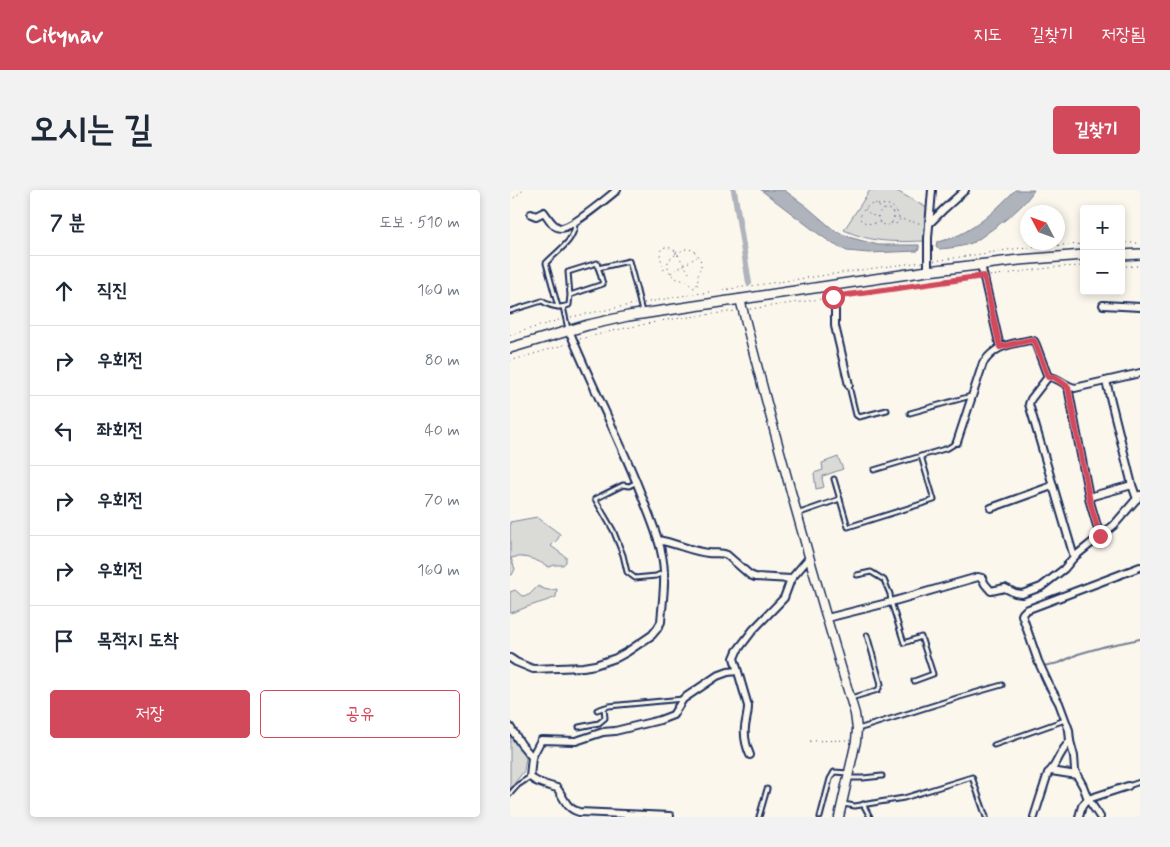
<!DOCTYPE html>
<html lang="ko">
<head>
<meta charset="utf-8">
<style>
	:root { --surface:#fff; --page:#f2f2f3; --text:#1f2937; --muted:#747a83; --line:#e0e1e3; --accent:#d1495b }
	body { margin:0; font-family:Mynerve,"Poor Story",sans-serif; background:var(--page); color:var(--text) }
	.controls { position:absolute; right:15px; top:15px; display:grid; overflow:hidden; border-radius:5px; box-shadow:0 2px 8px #0003 }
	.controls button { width:45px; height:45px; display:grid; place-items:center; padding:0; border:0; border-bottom:1px solid var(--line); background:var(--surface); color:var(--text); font:25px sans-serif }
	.compass { position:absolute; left:510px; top:15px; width:45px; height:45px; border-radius:50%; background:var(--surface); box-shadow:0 2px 8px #0003; rotate:311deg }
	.stop { position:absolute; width:15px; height:15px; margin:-11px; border:4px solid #d1495b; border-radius:50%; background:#fff }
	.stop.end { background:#d1495b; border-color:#fff; box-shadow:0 1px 5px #0008 }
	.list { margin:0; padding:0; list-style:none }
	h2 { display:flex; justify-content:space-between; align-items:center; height:65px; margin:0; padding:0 20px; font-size:21px }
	h2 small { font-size:16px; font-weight:400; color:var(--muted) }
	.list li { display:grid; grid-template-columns:32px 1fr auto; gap:15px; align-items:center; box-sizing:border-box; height:70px; padding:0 20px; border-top:1px solid var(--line) }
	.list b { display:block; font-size:19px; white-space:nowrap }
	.list em { font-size:16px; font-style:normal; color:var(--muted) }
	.actions { display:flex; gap:10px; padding:15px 20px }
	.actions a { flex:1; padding:11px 0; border:1px solid var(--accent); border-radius:5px; text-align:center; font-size:18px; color:var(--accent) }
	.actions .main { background:var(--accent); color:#fff }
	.icon { flex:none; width:28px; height:28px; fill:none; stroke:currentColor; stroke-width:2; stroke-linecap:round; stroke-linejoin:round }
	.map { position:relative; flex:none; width:630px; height:627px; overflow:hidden; border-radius:5px }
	header { display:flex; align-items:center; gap:30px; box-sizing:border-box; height:70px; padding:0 25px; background:var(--accent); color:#fff }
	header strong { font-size:24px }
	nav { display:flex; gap:28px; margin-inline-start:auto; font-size:18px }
	.intro { display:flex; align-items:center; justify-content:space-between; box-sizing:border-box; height:120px; padding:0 30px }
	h1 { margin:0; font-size:35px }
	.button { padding:12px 22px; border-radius:5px; background:var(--accent); color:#fff; font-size:18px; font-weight:700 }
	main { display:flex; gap:30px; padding:0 30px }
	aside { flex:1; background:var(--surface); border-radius:5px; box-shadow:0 2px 8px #0003 }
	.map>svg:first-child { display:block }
	.green { fill:#dadad7; stroke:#7a849a }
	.water { fill:#afb3bb; stroke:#747e96 }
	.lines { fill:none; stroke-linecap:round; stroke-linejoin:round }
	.stream { stroke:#747e96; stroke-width:2 }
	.canal { stroke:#afb3bb; stroke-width:6 }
	.service-casing { stroke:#1b2f5e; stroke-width:7 }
	.minor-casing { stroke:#1b2f5e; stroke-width:10 }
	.tertiary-casing { stroke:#1b2f5e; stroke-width:11 }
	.secondary-casing { stroke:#1b2f5e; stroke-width:12 }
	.path { stroke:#1b2f5e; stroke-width:1; stroke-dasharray:1 4; stroke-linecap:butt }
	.service { stroke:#fbf7ec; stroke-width:3 }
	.minor { stroke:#fbf7ec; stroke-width:6 }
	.tertiary { stroke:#fbf7ec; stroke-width:8 }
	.secondary { stroke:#fbf7ec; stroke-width:9 }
	.route { stroke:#d1495b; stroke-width:6 }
</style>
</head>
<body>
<header>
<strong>Citynav</strong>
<nav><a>지도</a><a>길찾기</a><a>저장됨</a></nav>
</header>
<div class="intro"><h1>오시는 길</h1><a class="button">길찾기</a></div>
<main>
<aside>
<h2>7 분<small>도보 · 510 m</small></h2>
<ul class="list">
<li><svg class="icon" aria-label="ahead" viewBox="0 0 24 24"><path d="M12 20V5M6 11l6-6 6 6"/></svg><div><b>직진</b></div><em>160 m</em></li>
<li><svg class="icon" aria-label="right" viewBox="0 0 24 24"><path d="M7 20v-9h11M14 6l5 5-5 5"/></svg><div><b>우회전</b></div><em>80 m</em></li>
<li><svg class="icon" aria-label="left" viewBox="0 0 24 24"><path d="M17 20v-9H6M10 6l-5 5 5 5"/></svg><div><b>좌회전</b></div><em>40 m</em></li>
<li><svg class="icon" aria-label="right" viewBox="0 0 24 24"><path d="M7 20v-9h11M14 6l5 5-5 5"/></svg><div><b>우회전</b></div><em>70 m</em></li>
<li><svg class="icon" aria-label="right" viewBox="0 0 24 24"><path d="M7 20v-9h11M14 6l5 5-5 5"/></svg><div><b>우회전</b></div><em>160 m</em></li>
<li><svg class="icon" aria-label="arrive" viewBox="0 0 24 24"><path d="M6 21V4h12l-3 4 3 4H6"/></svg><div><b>목적지 도착</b></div></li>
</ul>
<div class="actions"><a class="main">저장</a><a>공유</a></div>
</aside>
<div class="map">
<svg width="630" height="627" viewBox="0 0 630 627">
	<rect width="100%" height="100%" fill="#fbf7ec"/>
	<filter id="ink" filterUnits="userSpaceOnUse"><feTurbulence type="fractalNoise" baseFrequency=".02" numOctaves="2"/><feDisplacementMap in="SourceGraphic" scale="10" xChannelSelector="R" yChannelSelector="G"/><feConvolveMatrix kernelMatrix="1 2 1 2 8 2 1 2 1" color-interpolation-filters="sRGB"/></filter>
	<g filter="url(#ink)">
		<g class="green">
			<path d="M 360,0 L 385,0 L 417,18 L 414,51 C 384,52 363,53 334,40 Z"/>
			<polygon points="328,267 333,279 313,286 312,289 314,297 306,299 304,283 313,280 312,273"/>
			<path d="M 27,327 L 50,344 L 48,349 L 41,356 L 56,367 L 56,372 L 53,375 L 45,375 L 39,377 C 29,371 14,364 1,368 L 5,379 L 2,385 L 0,385 L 0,332 Z"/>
			<path d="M 28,396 C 35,400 39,401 47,399 L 46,407 C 38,411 31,412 23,415 C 15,417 9,421 0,423 L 0,402 L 5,400 L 12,406 L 19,405 Z"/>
			<polygon points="0,543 14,561 16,568 14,581 0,599"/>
		</g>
		<g class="water">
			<polygon points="251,0 274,0 296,16 325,41 342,48 368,55 409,55 409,58 408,61 359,63 337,61 323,54 306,42"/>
			<path d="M 505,0 L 524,0 C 513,18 494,31 477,43 C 473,46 469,49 464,52 C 453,57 441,58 429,59 L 426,56 L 427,52 C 459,46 483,23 505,0 Z"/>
		</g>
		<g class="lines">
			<polyline class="stream" points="533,476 549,473 568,464 596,456 630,449"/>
			<polyline class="canal" points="224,0 239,93"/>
			<defs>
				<g id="service">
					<polyline points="88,78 119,71 127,101 132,122"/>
					<path d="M 48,117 L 36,73 C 47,61 65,51 65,33"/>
					<polyline points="53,117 58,139"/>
					<path d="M 0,121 L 32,111 C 41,117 49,119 59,115 L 60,105 L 93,94 L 87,73 L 58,82 L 60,105"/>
					<polyline points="339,196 346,225 349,227 377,220"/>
					<polyline points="400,223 461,206"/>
					<polyline points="364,280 438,258 446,253"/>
					<polyline points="324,289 338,337 424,310 411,266"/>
					<polyline points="125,293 119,296 113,295 85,309 103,340 113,365 117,382 125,388 146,386 153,383"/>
					<polyline points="287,324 330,309"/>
					<polyline points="347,385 361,382 374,390 380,404 381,412 394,453 411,447 423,484 404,491"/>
					<polyline points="341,508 368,500 371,494 357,445"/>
					<polyline points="87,520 99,516 173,509"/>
					<polyline points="69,537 89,533 95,528 94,518"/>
					<polyline points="348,539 450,507 492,495"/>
					<polyline points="484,555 555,530"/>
					<polyline points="339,588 353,588 372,586"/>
					<polyline points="618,596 630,592"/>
					<polyline points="0,604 8,595 20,587"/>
					<polyline points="333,614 345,616 394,608 462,587 476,627"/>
					<polyline points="353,614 360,627"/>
					<polyline points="249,627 257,599"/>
					<polyline points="310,627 320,589 324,582 338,583"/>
				</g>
				<g id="minor">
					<path d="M 21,24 L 26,26 L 34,22 C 38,27 43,38 51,38 C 62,38 97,8 107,0"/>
					<polyline points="419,34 434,19 455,0"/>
					<polyline points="471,75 490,157"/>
					<polyline points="418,81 418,48 422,0"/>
					<polyline points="321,96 325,120 325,136 339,195"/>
					<polyline points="593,115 630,117"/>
					<path d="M 538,187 C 549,187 554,196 565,198 L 630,183"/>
					<polyline points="596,191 622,295 627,309"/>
					<polyline points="558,197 580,312 590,346"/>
					<path d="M 447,252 L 473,173 C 487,154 499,155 520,150 L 524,151 L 526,155 L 538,187 L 521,209 L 519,214 L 564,367"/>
					<polyline points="579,307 622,295"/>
					<polyline points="481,318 542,296"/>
					<path d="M 148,350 C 166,353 180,361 198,363 C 205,364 211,362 217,365 L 240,385 L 245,387 L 281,389"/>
					<polyline points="317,428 381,412 468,387 472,388 475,394 481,401 495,398 505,403 512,404 531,397 554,379 564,367 604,335 630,305"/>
					<path d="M 0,468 L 6,472 L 23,479 L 73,477 L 85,475 L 106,468 L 117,462 L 142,445 L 147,439 L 151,432 C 152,417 155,397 154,382 C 153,357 142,332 133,309 C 111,251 82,197 59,140"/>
					<path d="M 0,537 L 11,554 L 22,567 L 20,587 C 28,594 37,595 47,598 C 54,607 56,619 69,622 L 160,626"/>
					<path d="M 240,565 C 236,556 234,547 235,537 C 236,530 238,523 238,516 L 224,468 L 227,461 L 243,440 L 274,408 L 281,389 L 299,368"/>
					<polyline points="22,567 31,550 66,551 93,542 105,541 150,530 163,525 173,509 207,486 218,482 227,481"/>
					<polyline points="541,581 567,585"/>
					<path d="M 524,627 L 538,583 C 545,578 547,569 552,562 C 554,558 557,555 560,551"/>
					<polyline points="569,627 572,616 578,609 618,596"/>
					<polyline points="590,627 578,609 573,596 568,587 565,580 564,566 560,551 559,540 549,513 539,495 528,471 512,425 513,423 516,420 630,377"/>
				</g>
				<path id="tertiary" d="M 230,109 C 265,248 304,387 345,524 L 347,539 L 346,551 L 329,627"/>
				<g id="secondary">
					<polyline points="611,65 630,64"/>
					<polyline points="0,158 78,135 118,126 418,81 509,70 574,65"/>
				</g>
			</defs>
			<use href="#service" class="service-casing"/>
			<use href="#minor" class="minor-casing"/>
			<use href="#tertiary" class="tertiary-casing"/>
			<use href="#secondary" class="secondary-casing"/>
			<g class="path">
				<polyline points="0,11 13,0"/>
				<path d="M 368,15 C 376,14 383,14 386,22"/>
				<polyline points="355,19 361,25 368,27"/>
				<circle cx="376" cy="27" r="8"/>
				<polyline points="382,22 387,22 389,28"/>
				<path d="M 370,32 C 363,34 356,35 350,29 C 351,21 357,16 365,13 L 373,20"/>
				<polyline points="381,33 386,34 390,29 413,34"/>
				<polyline points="611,53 630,53"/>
				<polygon points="166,62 169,63 168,65 165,65"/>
				<path d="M 165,65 L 158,71 C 157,80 161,88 171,90 C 172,90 173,90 175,90 C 178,92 180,96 184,98 L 186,97 C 189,92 187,87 189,82 C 190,77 191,80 191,74 C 191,67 184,58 176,59 C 173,59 171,61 169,63"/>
				<polyline points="168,65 181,86"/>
				<polyline points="424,71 517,57 574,54"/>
				<polyline points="611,76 630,76"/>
				<path d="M 154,80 C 153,75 150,69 150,63 C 151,54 162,57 166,62"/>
				<polyline points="161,83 187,67"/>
				<polyline points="480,86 546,77 574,76"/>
				<polyline points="329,106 466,87"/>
				<polyline points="134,113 171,106 372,77 412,72"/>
				<polyline points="240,119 318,108"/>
				<polyline points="61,127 125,114"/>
				<polyline points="0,145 52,129"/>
				<polyline points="70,149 111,139 156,130 226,121"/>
				<polyline points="0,171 57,154"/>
				<polyline points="300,551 340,550"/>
			</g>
			<use href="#service" class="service"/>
			<use href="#minor" class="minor"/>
			<use href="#tertiary" class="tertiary"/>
			<use href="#secondary" class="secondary"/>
		</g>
	</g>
	<g class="lines" filter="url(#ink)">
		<polyline class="route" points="323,107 474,86 490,157 520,150 524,151 526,155 538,187 544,187 558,197 580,312 590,346"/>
	</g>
</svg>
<div class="controls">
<button>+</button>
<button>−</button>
</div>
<svg class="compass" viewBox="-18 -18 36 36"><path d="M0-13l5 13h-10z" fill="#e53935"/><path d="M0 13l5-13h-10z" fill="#747a83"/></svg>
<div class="stop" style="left:323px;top:107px"></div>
<div class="stop end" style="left:590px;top:346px"></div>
</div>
</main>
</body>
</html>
